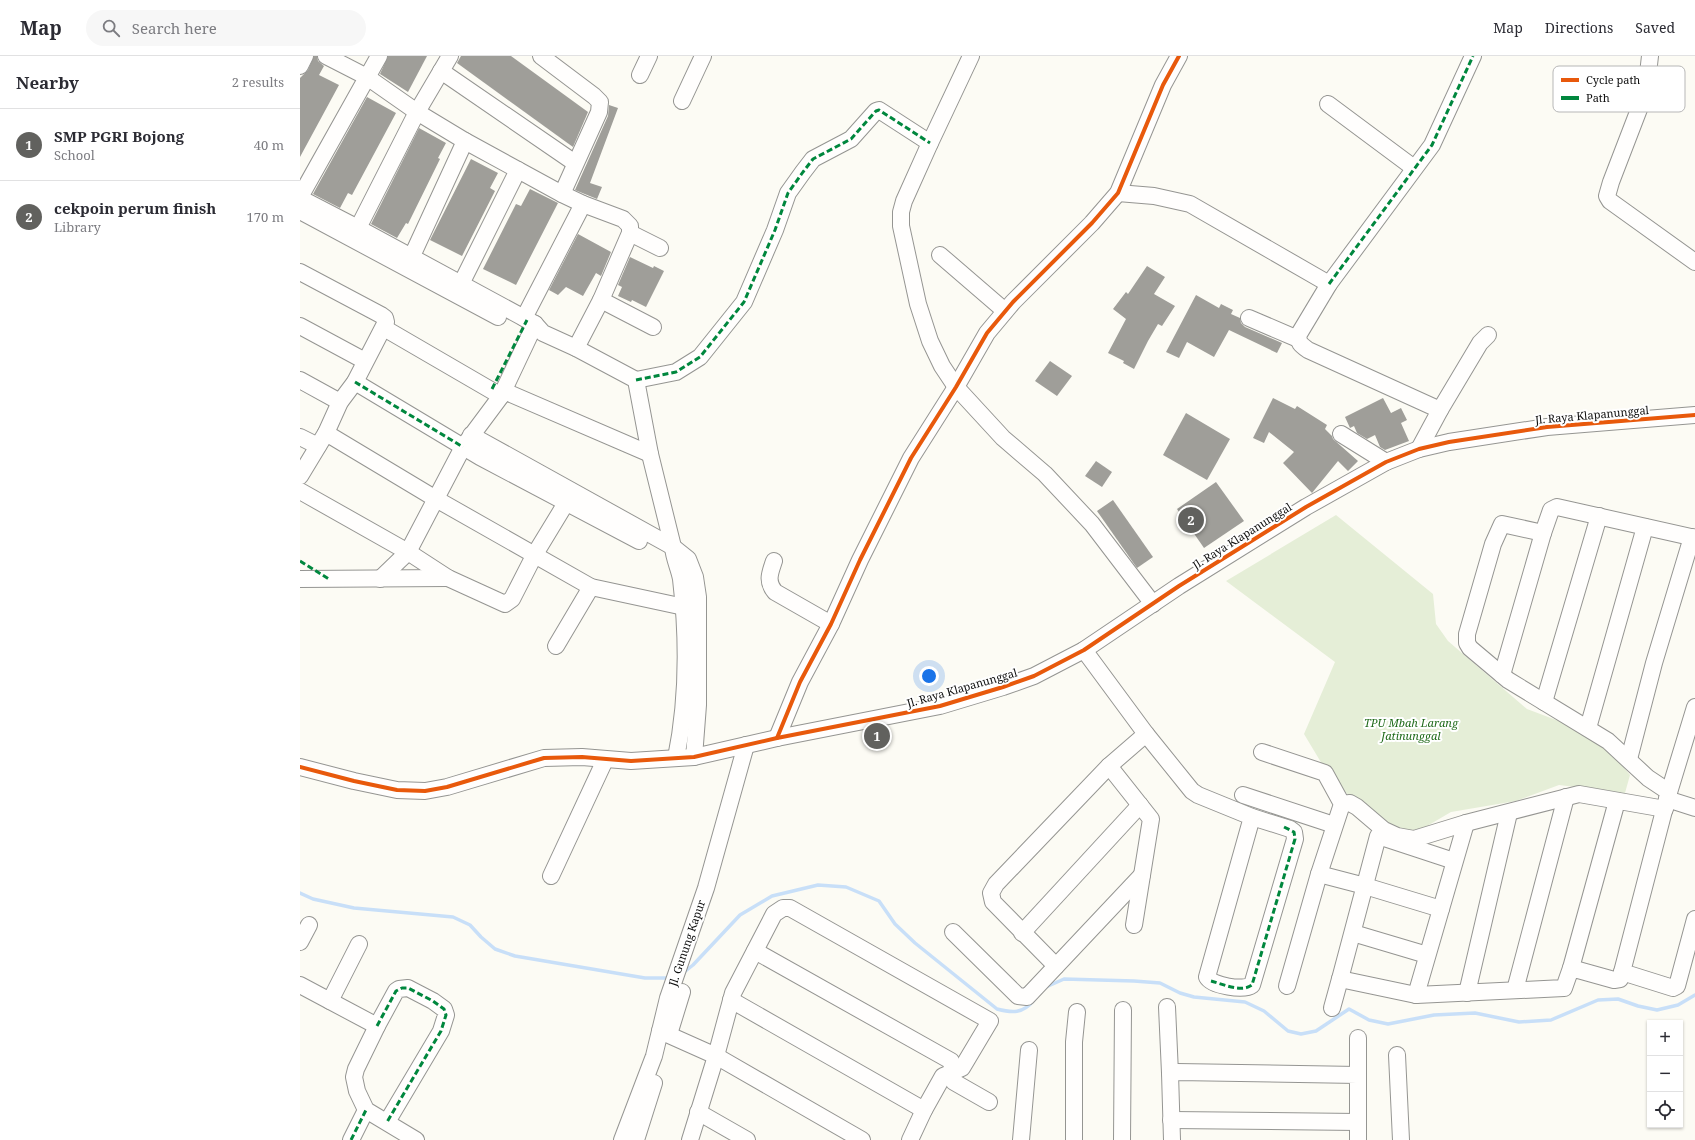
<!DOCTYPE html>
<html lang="en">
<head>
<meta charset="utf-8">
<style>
	:root { --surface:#fff; --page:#f7f7f7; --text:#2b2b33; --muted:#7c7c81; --line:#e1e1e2; --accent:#61615e }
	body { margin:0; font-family:"Noto Serif",serif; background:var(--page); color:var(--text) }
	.controls { position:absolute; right:12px; bottom:12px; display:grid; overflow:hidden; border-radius:0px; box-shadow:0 1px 3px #0004 }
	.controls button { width:36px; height:36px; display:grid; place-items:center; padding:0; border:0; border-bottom:1px solid var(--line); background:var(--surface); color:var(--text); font:20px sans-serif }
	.you { position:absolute; left:629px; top:620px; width:14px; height:14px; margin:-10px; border:3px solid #fff; border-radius:50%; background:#1a73e8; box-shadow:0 0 0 6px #1a73e833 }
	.badge { display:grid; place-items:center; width:26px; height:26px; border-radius:50%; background:var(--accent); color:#fff; font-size:13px; font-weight:700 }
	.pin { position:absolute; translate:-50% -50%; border:2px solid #fff; box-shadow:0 1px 4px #0006 }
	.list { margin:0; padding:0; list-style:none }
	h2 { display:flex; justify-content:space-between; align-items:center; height:52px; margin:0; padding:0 16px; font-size:17px }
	h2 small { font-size:13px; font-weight:400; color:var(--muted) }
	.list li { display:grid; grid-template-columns:26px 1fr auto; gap:12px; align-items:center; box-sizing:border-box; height:72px; padding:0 16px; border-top:1px solid var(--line) }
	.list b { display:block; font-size:15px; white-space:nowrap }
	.list p { margin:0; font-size:13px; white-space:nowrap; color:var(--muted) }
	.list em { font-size:13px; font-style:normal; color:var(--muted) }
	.icon { flex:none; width:22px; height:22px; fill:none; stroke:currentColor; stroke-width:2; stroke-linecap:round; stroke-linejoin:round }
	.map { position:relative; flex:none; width:1395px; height:1084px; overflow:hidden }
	header { display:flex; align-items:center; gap:24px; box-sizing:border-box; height:56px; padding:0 20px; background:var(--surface); border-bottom:1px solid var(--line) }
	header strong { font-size:19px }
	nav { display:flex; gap:22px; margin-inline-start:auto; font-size:14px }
	.search { width:280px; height:36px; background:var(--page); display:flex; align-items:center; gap:10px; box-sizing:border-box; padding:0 14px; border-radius:22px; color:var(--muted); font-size:15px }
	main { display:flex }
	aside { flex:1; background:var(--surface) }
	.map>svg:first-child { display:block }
	.cemetery { fill:#e5eed7 }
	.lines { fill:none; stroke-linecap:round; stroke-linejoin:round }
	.stream { stroke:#c8dff8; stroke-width:3.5 }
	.building { fill:#9f9e99 }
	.minor-casing { stroke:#959592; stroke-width:18 }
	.minor { stroke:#fffefd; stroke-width:16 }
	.quiet { stroke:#00873e; stroke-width:3; stroke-dasharray:6 3; stroke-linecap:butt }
	.cycleway-casing { stroke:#fff; stroke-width:6 }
	.cycleway { stroke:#e8590c; stroke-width:4 }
	.labels { text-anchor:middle; stroke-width:4; stroke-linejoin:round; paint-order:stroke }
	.street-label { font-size:11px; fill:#0e0e0e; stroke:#fff }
	.park-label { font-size:11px; font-style:italic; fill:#1f6a1a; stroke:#fff }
	.key { fill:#fff; stroke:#b7b7b7; stroke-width:1 }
	.key-label { font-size:11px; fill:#0e0e0e }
</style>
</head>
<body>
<header>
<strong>Map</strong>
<div class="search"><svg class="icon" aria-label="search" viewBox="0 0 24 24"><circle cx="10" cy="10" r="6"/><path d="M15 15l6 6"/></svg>Search here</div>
<nav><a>Map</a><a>Directions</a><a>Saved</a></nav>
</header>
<main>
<aside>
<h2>Nearby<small>2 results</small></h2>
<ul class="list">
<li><span class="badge">1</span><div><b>SMP PGRI Bojong</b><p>School</p></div><em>40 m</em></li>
<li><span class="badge">2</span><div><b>cekpoin perum finish</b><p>Library</p></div><em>170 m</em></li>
</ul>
</aside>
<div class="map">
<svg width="1395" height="1084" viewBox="0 0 1395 1084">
	<rect width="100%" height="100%" fill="#fcfbf4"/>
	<polygon class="cemetery" points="1036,459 1133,538 1136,568 1148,585 1227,653 1280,673 1317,703 1330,719 1325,737 1259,729 1216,745 1151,756 1122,773 1099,775 1066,757 1028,718 1004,678 1035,606 926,525"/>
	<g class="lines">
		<g class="stream">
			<polyline points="0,837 13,843 54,852 153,861 170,869 181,881 195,893 215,900 345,922 370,922"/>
			<path d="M 383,917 L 393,909 L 440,859 L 472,840 L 518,829 L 546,831 L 579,845 L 595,868 L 615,887 L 697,953 C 712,957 723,958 734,944"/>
			<polyline points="746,931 764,923 834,925 860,927 880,937 894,941 945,946 964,955 988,975 1001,978 1016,975 1049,953 1069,964 1088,968 1134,959 1175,957 1219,966 1251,964 1298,944 1318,943 1338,950 1357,954 1378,949 1395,939"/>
		</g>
	</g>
	<g class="building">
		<polygon points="14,0 17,0 18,5 24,10 19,19 39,29 0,101 0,22 8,14"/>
		<polygon points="88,0 127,0 108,36 80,18"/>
		<polygon points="161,0 211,0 288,56 273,91 157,7"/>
		<polygon points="67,41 96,57 52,139 48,137 40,152 13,138"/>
		<polygon points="309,49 318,52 290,127 302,131 297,143 275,134 308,60"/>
		<polygon points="119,72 146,87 138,102 140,103 108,168 106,167 97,182 71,168"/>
		<polygon points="171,103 198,117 190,132 195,135 162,200 130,184"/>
		<polygon points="230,133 258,147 216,229 183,213 216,148 221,150"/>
		<polygon points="278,178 311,196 301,220 296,217 283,240 266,231 258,239 249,234"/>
		<polygon points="330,201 353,212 354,210 364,215 346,251 332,244 331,246 318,240 322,231 318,229"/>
		<polygon points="847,210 865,221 854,238 875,250 862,270 858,268 848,285 834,313 823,307 824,305 808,297 826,263 813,253 826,236 828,238"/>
		<polygon points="896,239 919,252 921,248 933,254 931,258 940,262 941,267 945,271 982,287 977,297 929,274 914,301 887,286 879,302 866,296"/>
		<polygon points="750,305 772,320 757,340 735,325"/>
		<polygon points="973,342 995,353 997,350 1027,369 1025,373 1032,380 1033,383 1058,405 1048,415 1038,405 1012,437 983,407 994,396 969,376 964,387 953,382"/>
		<polygon points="1083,342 1091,357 1101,352 1107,364 1101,367 1109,385 1085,394 1080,391 1075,379 1067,383 1057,377 1054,370 1050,372 1045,361"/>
		<polygon points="886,357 930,383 907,424 863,399"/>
		<polygon points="796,405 812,416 802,431 785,420"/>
		<polygon points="916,426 944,465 904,492 877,453"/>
		<polygon points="813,444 853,501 837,512 797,455"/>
	</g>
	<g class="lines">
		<defs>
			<g id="minor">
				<polyline points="26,0 67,21 117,56 165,85 262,138 283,148 323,163 330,170 330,177 301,244 276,292"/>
				<polyline points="241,0 294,40 300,46 299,56 262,138"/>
				<polyline points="671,0 630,87 604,145 601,156 601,170 618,248 630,285 642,310 656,331 703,382 745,418 792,468 853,548"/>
				<polyline points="1350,0 1346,35 1311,126 1307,140 1310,145 1395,206"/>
				<polyline points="0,10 5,0"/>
				<polyline points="141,15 275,107"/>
				<polyline points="340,19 349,0"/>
				<polyline points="382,45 403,0"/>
				<polyline points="1028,48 1114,112"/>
				<polyline points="818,137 854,140 890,148 1029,228"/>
				<polyline points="0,141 79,0"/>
				<path d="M 0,142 L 58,172 L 235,268 L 243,277 L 276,292 L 336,324 L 350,398 L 373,491 C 374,503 379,512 381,523 C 388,583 388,643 376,702"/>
				<polyline points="0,155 198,261"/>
				<polyline points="58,172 117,56 150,0"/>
				<polyline points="330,177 360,192"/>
				<polyline points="640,199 705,255"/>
				<polyline points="112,200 165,85"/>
				<polyline points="0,216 81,259 85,262 86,266 55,326 40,346 26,377 0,420"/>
				<polyline points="161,228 218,114"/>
				<polyline points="301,244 353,271"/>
				<polyline points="224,262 283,148"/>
				<polyline points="949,262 998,283"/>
				<polyline points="0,270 65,305"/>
				<polyline points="84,272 201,340"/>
				<polyline points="0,324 40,346"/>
				<polyline points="336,324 376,316 400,301 444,246 475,174 488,137 503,116 513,103 551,83 576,55 579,54 630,87"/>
				<polyline points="55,326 180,401 339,485"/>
				<polyline points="204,335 350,398"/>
				<polyline points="1140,354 1180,287 1188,279"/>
				<polyline points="26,377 136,443 291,531 384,551"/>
				<polyline points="1041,378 1086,406"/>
				<polyline points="171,379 373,491 388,503 395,521 398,541 398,649 394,701"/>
				<polyline points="0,381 18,390"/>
				<path d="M 1119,393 L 1140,354 L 1008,294 C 1001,289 997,286 999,278 L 1029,228 L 1132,89 L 1173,0"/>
				<polyline points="0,435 108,496 148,522 205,548 212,543 235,498 266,447"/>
				<path d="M 474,505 C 470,517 466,525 475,536 L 531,568"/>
				<polyline points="0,523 148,522"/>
				<polyline points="80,523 108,496 163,391 201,340 235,268"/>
				<polyline points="256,590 291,531"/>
				<path d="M 784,594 L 846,678 L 892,735 L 898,739 L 952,761 L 990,773 L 994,776 L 995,783 L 952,929 C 944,935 912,930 907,921 L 952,761"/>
				<polyline points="1202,619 1243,477"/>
				<polyline points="1244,646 1299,460"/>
				<polyline points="1395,651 1367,743 1395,752"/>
				<polyline points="1288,672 1345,471"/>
				<polyline points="477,682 500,626 531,568 560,504 611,402 656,331 687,277 713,246 792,167 818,137 863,29 879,0"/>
				<polyline points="962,696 1025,717 1042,748 1019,818 1065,830 1141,853"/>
				<polyline points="1329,703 1354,607 1392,481"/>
				<polyline points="809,710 851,763 834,869"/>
				<polyline points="0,711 54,725 97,734 125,735 147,731 244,702 282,701 331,705 394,701 477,682 640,650 703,631 734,620 784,594 879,530 1006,451 1086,406 1119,393 1149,386 1247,371 1395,359"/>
				<polyline points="1369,736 1348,722 1308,685 1208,624 1170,592 1167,587 1167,578 1193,488 1202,468 1243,477 1251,454 1257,451 1395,482"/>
				<polyline points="943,739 1034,769"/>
				<polyline points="1367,743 1322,916 1373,932 1377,930 1395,863"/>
				<polyline points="1042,748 1050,747 1057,751 1084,774 1097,780 1114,783 1166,767 1279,738 1365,753"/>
				<polyline points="1154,805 1078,780 1040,923 1116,939 1264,932 1271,912 1314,924 1320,923 1322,916"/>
				<polyline points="251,820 305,704"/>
				<polyline points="653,876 718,940 727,941 842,819"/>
				<polyline points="722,877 840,749"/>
				<polyline points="1053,877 1127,899"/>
				<polyline points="0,886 9,869"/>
				<polyline points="455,895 651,1005 654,1026 689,1046"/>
				<polyline points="756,910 693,846 691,837 696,828 809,710 846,678"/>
				<polyline points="1271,912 1317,745"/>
				<polyline points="0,929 30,945 59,888"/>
				<polyline points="987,930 1019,818"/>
				<polyline points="1215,934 1266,741"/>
				<polyline points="1167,937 1209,757"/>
				<polyline points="1116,939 1166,767"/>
				<polyline points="431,944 624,1054"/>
				<polyline points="30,945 77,970"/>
				<polyline points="867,951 870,1017"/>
				<polyline points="1032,952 1040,923"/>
				<polyline points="360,975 416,1000 562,1084"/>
				<polyline points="370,975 382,936"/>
				<polyline points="1097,999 1101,1084"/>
				<polyline points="1058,1019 1058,982"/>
				<polyline points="398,1056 447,1084"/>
				<polyline points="871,1064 1058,1066"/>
				<polyline points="87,1066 141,975 146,959 144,953 133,945 108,932 99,933 96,935 77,970 56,1013 54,1021 57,1035 66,1054 116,1084"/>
				<polyline points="51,1084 66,1054"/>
				<polyline points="322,1084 354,1000 368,942 406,832 446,689"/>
				<polyline points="336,1084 354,1027"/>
				<polyline points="390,1084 416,1000 433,937 474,858 483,852 490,852 690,965 662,1012 643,1020 624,1054 610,1084"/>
				<polyline points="721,1084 729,994"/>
				<polyline points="774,1084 774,986 777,956"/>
				<polyline points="822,1084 823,954"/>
				<polyline points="872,1084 870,1017 877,1016 1058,1019 1058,1084"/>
			</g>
		</defs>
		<use href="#minor" class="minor-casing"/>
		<use href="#minor" class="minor"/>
		<g class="quiet">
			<polyline points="1029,228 1132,89 1173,0"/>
			<polyline points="336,324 376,316 400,301 444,246 475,174 488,137 503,116 513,103 551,83 576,55 579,54 630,87"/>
			<polyline points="55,326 163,391"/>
			<polyline points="192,333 227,264"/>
			<polyline points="0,505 29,523"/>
			<path d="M 911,925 C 923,928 941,937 952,929 L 995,783 L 994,776 L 984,771"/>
			<polyline points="77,970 96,935 102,932 108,932 133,945 144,953 146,959 141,975 87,1066"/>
			<polyline points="51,1084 66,1054"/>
		</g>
		<defs>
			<g id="cycleway">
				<polyline points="477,682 500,626 531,568 560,504 611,402 656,331 687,277 713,246 792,167 818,137 863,29 879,0"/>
				<polyline points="0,711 54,725 97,734 125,735 147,731 244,702 282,701 331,705 394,701 477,682 640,650 703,631 734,620 784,594 879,530 1006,451 1086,406 1119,393 1149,386 1247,371 1395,359"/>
			</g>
		</defs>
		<use href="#cycleway" class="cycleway-casing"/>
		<use href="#cycleway" class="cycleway"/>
	</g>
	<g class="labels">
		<g class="street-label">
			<text transform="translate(1292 359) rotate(-5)" y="4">Jl. Raya Klapanunggal</text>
			<text transform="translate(942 480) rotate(-32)" y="4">Jl. Raya Klapanunggal</text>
			<text transform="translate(662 632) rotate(-16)" y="4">Jl. Raya Klapanunggal</text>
			<text transform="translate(387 887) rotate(-71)" y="4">Jl. Gunung Kapur</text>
		</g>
		<g class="park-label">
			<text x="1111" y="671">TPU Mbah Larang<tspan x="1111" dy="13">Jatinunggal</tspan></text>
		</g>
	</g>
	<rect x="1253" y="10" width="132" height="46" rx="6" class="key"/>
	<rect x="1261" y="22" width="18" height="4" fill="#e8590c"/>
	<rect x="1261" y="40" width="18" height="4" fill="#00873e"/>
	<g class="key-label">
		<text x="1286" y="28">Cycle path</text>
		<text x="1286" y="46">Path</text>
	</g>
</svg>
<div class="controls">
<button>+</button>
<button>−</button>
<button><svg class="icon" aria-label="locate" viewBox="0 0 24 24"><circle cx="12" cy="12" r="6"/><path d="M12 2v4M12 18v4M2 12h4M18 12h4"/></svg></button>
</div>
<div class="you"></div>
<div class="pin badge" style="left:577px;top:680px">1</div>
<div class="pin badge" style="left:891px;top:464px">2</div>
</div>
</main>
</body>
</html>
